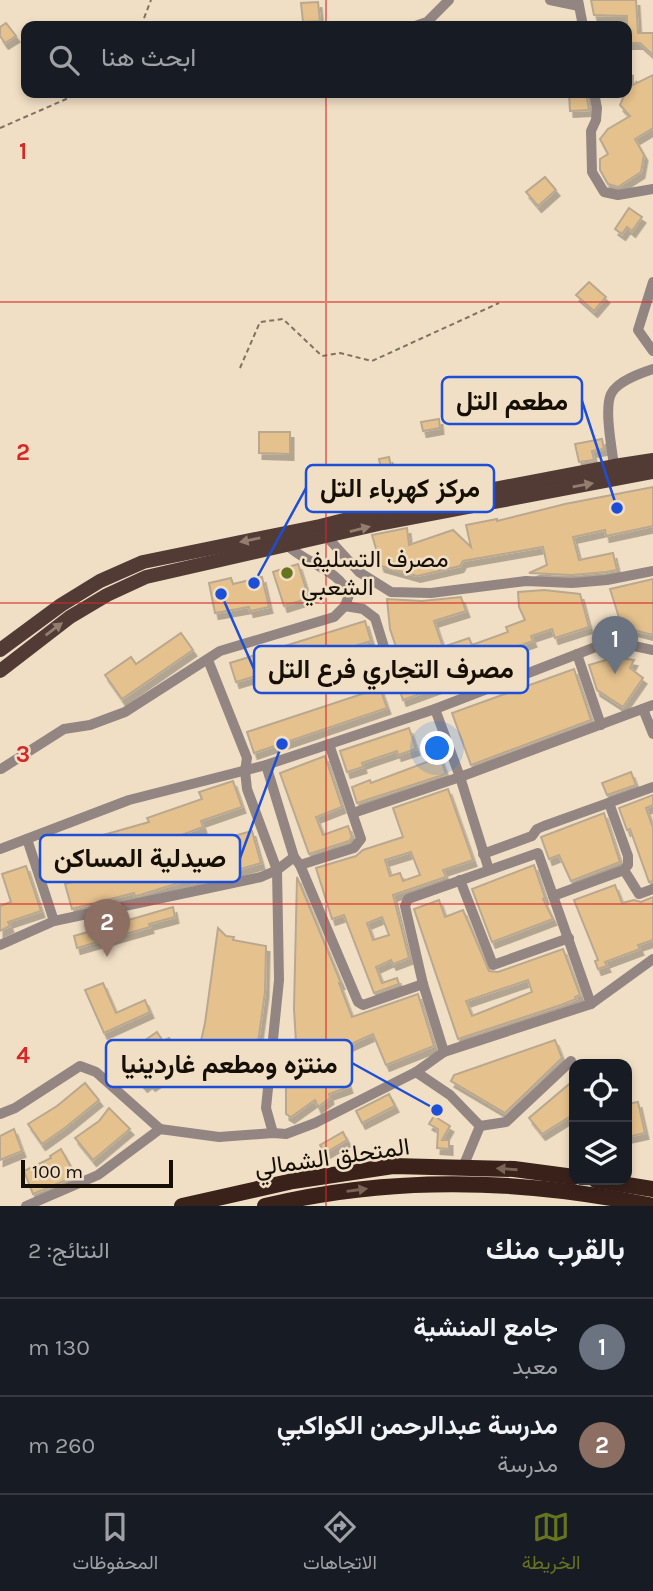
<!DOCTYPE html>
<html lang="ar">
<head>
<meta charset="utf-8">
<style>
	:root { --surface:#171b24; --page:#20242c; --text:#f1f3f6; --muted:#9ea1a6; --line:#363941; --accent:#66731f }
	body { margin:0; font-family:Karla,Vazirmatn,sans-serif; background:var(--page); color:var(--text); direction:rtl }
	.controls { position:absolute; right:21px; bottom:21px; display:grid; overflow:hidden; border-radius:14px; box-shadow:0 4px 10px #0003 }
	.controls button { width:63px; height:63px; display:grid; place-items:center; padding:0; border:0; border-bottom:2px solid var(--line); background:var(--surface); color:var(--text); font:35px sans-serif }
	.scale { position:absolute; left:21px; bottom:18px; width:152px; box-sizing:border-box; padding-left:7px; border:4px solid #150f06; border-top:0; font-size:19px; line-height:24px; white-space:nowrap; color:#150f06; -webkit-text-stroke:5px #f1dfc5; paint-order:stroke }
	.you { position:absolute; left:438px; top:749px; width:24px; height:24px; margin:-18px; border:5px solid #fff; border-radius:50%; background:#1a73e8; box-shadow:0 0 0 10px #1a73e833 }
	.badge { display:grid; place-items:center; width:46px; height:46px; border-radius:50%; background:var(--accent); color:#fff; font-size:23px; font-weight:700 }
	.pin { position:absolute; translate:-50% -58px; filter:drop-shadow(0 2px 4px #0008) }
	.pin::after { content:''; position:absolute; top:37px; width:24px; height:21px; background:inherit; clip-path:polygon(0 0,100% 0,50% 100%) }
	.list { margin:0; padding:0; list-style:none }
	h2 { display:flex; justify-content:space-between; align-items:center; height:91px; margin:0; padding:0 28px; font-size:30px }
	h2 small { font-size:23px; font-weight:400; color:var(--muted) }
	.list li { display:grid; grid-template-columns:46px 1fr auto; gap:21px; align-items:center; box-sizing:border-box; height:98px; padding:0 28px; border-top:2px solid var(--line) }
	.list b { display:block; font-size:26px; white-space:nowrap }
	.list p { margin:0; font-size:23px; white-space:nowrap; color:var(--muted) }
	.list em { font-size:23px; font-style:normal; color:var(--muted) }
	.icon { flex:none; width:38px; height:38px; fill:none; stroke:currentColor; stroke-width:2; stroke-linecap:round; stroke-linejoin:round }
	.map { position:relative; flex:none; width:653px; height:1206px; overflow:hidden; direction:ltr }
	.search { position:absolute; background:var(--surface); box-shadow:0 4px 10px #0003; left:21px; right:21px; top:21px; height:77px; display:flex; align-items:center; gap:18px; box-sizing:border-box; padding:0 24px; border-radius:14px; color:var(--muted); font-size:26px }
	.sheet { height:287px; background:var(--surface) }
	nav { display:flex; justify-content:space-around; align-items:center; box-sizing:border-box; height:98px; border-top:2px solid var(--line); background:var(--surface); font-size:19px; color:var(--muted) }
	nav a { display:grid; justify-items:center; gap:4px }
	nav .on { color:var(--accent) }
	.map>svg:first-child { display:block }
	.building { fill:#e5c28d; stroke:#b9a88f; stroke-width:2; fill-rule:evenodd; filter:url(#shadow) }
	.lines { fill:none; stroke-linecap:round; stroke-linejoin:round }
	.path { stroke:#7e7261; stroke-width:2; stroke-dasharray:5 3.5; stroke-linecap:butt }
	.minor { stroke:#938581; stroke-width:10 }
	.major { stroke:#523b35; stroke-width:14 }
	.highway { stroke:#3a221b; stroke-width:16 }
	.oneway { fill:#927d6f }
	.oneway2 { fill:#7a6456 }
	.grid { fill:none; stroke:#d62828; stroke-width:2; stroke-opacity:0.55 }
	.poi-dot { fill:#66731f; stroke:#f1dfc5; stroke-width:2.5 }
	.labels { text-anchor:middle; stroke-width:5; stroke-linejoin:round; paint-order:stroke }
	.poi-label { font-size:24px; fill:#150f06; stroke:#f1dfc5; text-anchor:start }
	.street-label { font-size:24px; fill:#150f06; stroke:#f1dfc5 }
	.grid-label { font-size:23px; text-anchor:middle; font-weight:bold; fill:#d62828; stroke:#f1dfc5; stroke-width:5; stroke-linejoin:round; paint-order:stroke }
	.leader { fill:none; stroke:#1d4ed8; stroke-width:2.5 }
	.callout-dot { fill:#1d4ed8; stroke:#f1dfc5; stroke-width:2.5 }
	.callout { fill:#f1dfc5; stroke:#1d4ed8; stroke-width:2.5 }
	.callout-label { font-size:26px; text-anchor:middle; font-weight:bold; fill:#150f06 }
</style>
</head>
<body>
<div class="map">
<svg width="653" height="1206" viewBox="0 0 653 1206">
	<defs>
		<filter id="shadow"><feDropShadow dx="3.5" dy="6" stdDeviation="0" flood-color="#0004"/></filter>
	</defs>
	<rect width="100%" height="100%" fill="#f1dfc5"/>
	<g class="building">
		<polygon points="591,0 636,0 638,33 653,33 653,55 640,43 627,43 627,16 594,15"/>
		<polygon points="318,2 320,21 303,22 301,3"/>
		<polygon points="6,23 16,36 5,43 0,36 0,27"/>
		<polygon points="633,75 633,85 653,75 653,128 635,139 644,155 641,172 618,187 608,184 600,170 600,159 608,154 600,139 608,129 630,116 620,105"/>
		<polygon points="586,93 589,110 570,111 569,94"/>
		<polygon points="545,177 556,190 538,206 526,192"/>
		<polygon points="629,208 642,217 632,231 627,227 622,234 615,229"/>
		<polygon points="589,282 606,297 594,311 576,295"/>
		<polygon points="439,419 440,428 423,431 421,422"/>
		<polygon points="259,432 290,432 290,454 259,453"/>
		<polygon points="602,439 604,449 592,451 594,460 579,462 575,444"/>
		<polygon points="389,457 392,471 382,473 379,459"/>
		<polygon points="653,487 653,526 606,536 605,530 573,537 579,560 613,553 617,570 606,572 572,575 529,573 547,565 543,547 463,561 460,566 417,576 381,566 372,535 407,528 409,545 453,530 471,547 466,525 497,519 497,521 565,504"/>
		<polygon points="298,564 309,598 284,606 273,572"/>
		<polygon points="262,577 269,607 250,611 249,607 215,613 209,583 231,578 233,584"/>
		<polygon points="653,579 653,635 622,627 610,589"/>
		<polygon points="544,590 580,594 589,627 555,638 552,629 531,636 533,641 473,662 477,673 403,700 393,671 403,668 390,629 387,599 422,601 461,597 466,611 434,621 443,647 469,638 472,645 508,632 506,627 525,620 519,607 518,592"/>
		<polygon points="365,621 371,641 236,682 230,663"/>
		<polygon points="181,633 193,650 122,699 105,675 131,657 136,664"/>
		<polygon points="616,657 634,660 630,668 643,678 623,707 597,690 589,665"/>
		<polygon points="574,669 591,720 471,765 452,713"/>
		<polygon points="380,688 387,708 254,753 247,732"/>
		<polygon points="409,728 416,749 398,755 397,751 362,763 363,767 347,772 340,751"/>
		<polygon points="325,756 342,807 316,817 323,835 348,826 352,837 349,841 309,854 280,773"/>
		<polygon points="440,757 446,774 357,803 352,787 370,780 371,783"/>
		<polygon points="631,772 636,785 607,795 602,783"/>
		<polygon points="233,781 242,807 201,821 203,827 147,848 110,858 114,874 205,846 208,856 233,849 230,837 252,831 261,863 192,883 191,879 140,895 135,896 134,893 72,909 65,884 101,874 95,854 59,866 53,847 80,838 82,841 149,822 147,818 202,799 199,792"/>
		<path d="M 448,789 L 473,860 L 443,870 L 446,877 L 393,895 L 409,958 L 393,964 L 391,960 L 376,967 L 382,983 L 397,978 L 399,984 L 374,993 L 344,915 L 332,919 L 316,868 L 356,856 L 363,850 L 403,837 L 393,808 ZM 411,852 L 420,875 L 403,881 L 400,873 L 390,876 L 385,860 ZM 382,917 L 389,935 L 373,940 L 367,923 Z"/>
		<polygon points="653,795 653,805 646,808 653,828 653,881 649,882 630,829 627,830 619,808"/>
		<polygon points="604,813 620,862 571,881 559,855 549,859 541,837"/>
		<polygon points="534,865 545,898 543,899 553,919 492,942 472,889"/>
		<polygon points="26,866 41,911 8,922 10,926 0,931 0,906 11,902 2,874"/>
		<polygon points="297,877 341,983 339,983 352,1017 418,994 434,1046 386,1065 373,1034 315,1060 322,1077 343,1069 349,1087 329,1094 330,1098 318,1107 315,1100 291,1117 286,1114 286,1087 309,1080 296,1042 294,1009"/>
		<polygon points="615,885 622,903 634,900 641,902 653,897 653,940 638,945 640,949 605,962 607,966 598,969 595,961 598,960 574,900"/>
		<path d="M 439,900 L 445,917 L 463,910 L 489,971 L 498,972 L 563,949 L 580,995 L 575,997 L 576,999 L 561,1005 L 458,1039 L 414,909 ZM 528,980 L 532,992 L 472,1016 L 466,1001 Z"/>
		<polygon points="173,907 175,917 149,924 150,927 77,948 74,936"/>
		<polygon points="218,928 226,936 234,937 233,940 266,946 265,992 257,1050 201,1041 205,1023"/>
		<polygon points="103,983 116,1013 145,1000 150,1012 104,1033 85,990"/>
		<polygon points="157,1032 163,1041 169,1038 182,1059 177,1063 182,1072 172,1080 168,1074 152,1085 149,1082 144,1086 124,1064 142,1052 138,1045"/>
		<polygon points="555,1040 562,1058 505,1113 451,1081 454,1075"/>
		<polygon points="574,1080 574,1114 542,1134 529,1118"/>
		<polygon points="85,1083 99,1100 66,1127 42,1144 28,1124 57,1106"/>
		<polygon points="389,1094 395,1106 362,1123 356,1111"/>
		<polygon points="638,1102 645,1133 627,1137 627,1104"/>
		<polygon points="109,1108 130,1129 93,1160 75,1138 99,1121"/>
		<polygon points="434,1116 450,1126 442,1140 449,1140 449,1149 437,1148 438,1129 429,1124"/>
		<polygon points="14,1129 22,1151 0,1160 0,1136"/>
		<polygon points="343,1132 347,1140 325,1153 320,1145"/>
		<polygon points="61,1149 76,1176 33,1194 24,1171 51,1158 50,1156"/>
	</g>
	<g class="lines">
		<g class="path">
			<polyline points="141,26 151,0"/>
			<polyline points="0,128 80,93"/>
			<polyline points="240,368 260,322 283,319 322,356 340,353 372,361 499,303"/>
		</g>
		<g class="minor">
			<polyline points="550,0 579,6"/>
			<polyline points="578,0 583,26"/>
			<polyline points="415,26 427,22 449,0"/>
			<polyline points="594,93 597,108 596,120 591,131 592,172 604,192 618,195 653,189"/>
			<polyline points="653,282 638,330 653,351"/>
			<path d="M 614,466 C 612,449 604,409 611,394 C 617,381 641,373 653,369"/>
			<polyline points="327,537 359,572 391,592 431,593 526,581 572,583 607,580 653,571"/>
			<polyline points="345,606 363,609 375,618 389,663"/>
			<polyline points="577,654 601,725"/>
			<polyline points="208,660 247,758 245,771 247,789 277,870 279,980 266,1108 273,1133"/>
			<polyline points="435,709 460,777 489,870"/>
			<polyline points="643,709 653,734"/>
			<polyline points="266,765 294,857 300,865 358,1002 363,1005 423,984"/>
			<path d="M 1,769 L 64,729 L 90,725 L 125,712 L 220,651 L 334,617 L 345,606 L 349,595 C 339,569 306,564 287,545"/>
			<polyline points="353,813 460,777 653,705"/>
			<polyline points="27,839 54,921"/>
			<polyline points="0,849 129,800 266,765 435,709 611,641 653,650"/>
			<polyline points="483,854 532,836 537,829 544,826 653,787"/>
			<polyline points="300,865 354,848 361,839 329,744"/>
			<polyline points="624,870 639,894 653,889"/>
			<polyline points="460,880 493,965 569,938"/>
			<polyline points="553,896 624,870 628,865 628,856 609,803"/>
			<polyline points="0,945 54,921 261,877 277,870 294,857"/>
			<polyline points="444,1052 423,984 405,906 408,899 538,853 591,1004"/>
			<polyline points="416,1072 450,1095 480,1126 463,1167"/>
			<polyline points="0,1114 15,1108 80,1066 96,1072 160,1129"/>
			<polyline points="480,1126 506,1122 571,1061"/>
			<polyline points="26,1206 98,1175 160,1129 219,1137 273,1133 286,1134 315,1123 416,1072 444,1052 591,1004 653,959"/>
		</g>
		<g class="major">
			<polyline points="0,650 61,605 100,581 143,562 320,526 380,511 614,466 653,460"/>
			<polyline points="0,671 70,617 107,595 146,577 383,523 653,472"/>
		</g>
		<g class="highway">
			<polyline points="596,1180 653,1189"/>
			<polyline points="182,1206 293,1181 393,1166 514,1169 574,1177"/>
			<path d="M 265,1206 C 393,1175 525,1179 653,1206"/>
		</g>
	</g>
	<defs><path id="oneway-solid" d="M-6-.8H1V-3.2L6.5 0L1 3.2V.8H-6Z" transform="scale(1.75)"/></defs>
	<g class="oneway">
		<use href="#oneway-solid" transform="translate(583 485) rotate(-10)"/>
		<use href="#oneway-solid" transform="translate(360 529) rotate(-14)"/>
		<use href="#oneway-solid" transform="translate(250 540) rotate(168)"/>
		<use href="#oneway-solid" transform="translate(54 629) rotate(-37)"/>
	</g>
	<g class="oneway2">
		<use href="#oneway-solid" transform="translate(507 1169) rotate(-176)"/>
		<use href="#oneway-solid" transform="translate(357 1190) rotate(-8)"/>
	</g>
	<path class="grid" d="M 326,0 L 326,26M 326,93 L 326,1206M 0,302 L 653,302M 0,603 L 653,603M 0,904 L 653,904"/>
	<circle class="poi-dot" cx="287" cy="573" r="7"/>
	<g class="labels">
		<g class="poi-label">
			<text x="301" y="567">مصرف التسليف<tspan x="301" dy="28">الشعبي</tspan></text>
		</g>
		<g class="street-label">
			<text transform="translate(332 1157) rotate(-8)" y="8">المتحلق الشمالي</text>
		</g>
	</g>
	<g class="grid-label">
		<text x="23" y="159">1</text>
		<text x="23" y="460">2</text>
		<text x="23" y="762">3</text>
		<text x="23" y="1063">4</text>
	</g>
	<path class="leader" d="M617 508L582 401M254 583L306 488M221 594L254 669M282 744L240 858M437 1110L352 1063"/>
	<g class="callout-dot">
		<circle cx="617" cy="508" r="7"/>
		<circle cx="254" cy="583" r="7"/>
		<circle cx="221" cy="594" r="7"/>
		<circle cx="282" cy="744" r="7"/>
		<circle cx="437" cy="1110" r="7"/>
	</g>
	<g class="callout">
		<rect x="442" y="377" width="140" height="47" rx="7"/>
		<rect x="306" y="465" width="188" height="47" rx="7"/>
		<rect x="254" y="646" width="274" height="47" rx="7"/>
		<rect x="40" y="835" width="200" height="47" rx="7"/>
		<rect x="106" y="1040" width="246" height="47" rx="7"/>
	</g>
	<g class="callout-label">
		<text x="512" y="410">مطعم التل</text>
		<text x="400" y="497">مركز كهرباء التل</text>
		<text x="391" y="678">مصرف التجاري فرع التل</text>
		<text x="140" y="867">صيدلية المساكن</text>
		<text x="229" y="1073">منتزه ومطعم غاردينيا</text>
	</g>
</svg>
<div class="controls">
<button><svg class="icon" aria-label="locate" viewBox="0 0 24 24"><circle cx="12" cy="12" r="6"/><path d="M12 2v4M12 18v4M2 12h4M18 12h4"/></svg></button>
<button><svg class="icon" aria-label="layers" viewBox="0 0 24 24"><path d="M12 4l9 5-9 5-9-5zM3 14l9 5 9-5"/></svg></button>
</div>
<div class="scale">100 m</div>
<div class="you"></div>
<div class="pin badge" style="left:615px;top:674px;background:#6b7280">1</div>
<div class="pin badge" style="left:107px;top:957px;background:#8d6e63">2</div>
<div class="search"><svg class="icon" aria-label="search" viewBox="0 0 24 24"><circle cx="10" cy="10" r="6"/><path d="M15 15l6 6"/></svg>ابحث هنا</div>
</div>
<section class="sheet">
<h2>بالقرب منك<small>النتائج: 2</small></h2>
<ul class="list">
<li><span class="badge" style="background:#6b7280">1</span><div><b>جامع المنشية</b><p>معبد</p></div><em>130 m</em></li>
<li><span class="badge" style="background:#8d6e63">2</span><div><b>مدرسة عبدالرحمن الكواكبي</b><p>مدرسة</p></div><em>260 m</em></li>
</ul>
</section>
<nav>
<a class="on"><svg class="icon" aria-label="map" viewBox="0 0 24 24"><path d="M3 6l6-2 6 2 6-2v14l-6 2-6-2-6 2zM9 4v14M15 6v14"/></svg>الخريطة</a>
<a><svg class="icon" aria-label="directions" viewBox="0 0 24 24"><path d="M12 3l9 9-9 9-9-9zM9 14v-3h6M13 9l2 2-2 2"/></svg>الاتجاهات</a>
<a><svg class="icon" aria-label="saved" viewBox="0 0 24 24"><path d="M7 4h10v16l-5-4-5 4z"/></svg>المحفوظات</a>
</nav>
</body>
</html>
